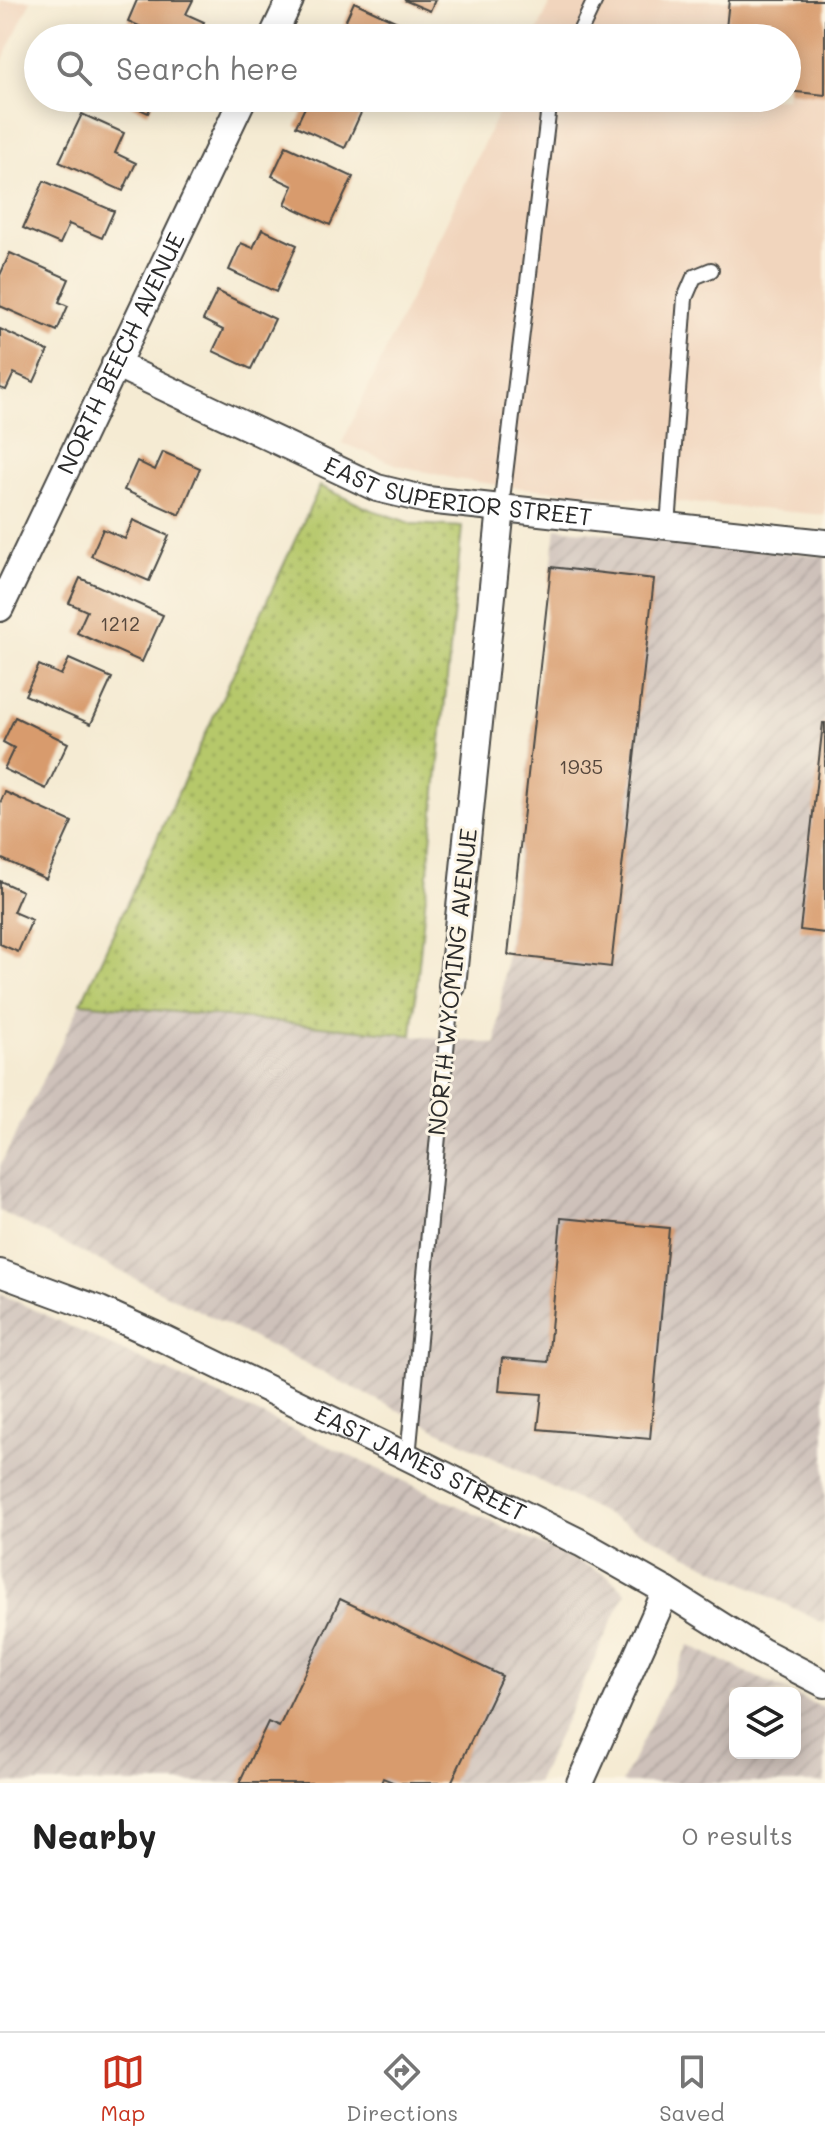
<!DOCTYPE html>
<html lang="en">
<head>
<meta charset="utf-8">
<style>
	:root { --surface:#fff; --page:#f2f2f2; --text:#222; --muted:#767676; --line:#e0e0e0; --accent:#c8321e }
	body { margin:0; font-family:Mali,sans-serif; background:var(--page); color:var(--text) }
	.controls { position:absolute; right:24px; bottom:24px; display:grid; overflow:hidden; border-radius:12px; box-shadow:0 4px 20px #0003 }
	.controls button { width:72px; height:72px; display:grid; place-items:center; padding:0; border:0; border-bottom:2px solid var(--line); background:var(--surface); color:var(--text); font:40px sans-serif }
	.list { margin:0; padding:0; list-style:none }
	h2 { display:flex; justify-content:space-between; align-items:center; height:104px; margin:0; padding:0 32px; font-size:34px }
	h2 small { font-size:26px; font-weight:400; color:var(--muted) }
	.icon { flex:none; width:44px; height:44px; fill:none; stroke:currentColor; stroke-width:2; stroke-linecap:round; stroke-linejoin:round }
	.map { position:relative; flex:none; width:825px; height:1783px; overflow:hidden }
	.search { position:absolute; background:var(--surface); box-shadow:0 4px 20px #0003; left:24px; right:24px; top:24px; height:88px; display:flex; align-items:center; gap:20px; box-sizing:border-box; padding:0 28px; border-radius:44px; color:var(--muted); font-size:30px }
	.sheet { height:248px; background:var(--surface) }
	nav { display:flex; justify-content:space-around; align-items:center; box-sizing:border-box; height:112px; border-top:2px solid var(--line); background:var(--surface); font-size:22px; color:var(--muted) }
	nav a { display:grid; justify-items:center; gap:4px }
	nav .on { color:var(--accent) }
	.map>svg:first-child { display:block }
	.built { fill:#f1d5bd }
	.industrial { fill:url(#industrial-furrows) }
	.grass { fill:url(#grass-dots); stroke:#707a4b; stroke-width:2 }
	.building { fill:#d89b6d }
	.lines { fill:none; stroke-linecap:round; stroke-linejoin:round }
	.lane-casing { stroke:#494844; stroke-width:18 }
	.street-casing { stroke:#494844; stroke-width:30 }
	.lane { stroke:#fff; stroke-width:14 }
	.street { stroke:#fff; stroke-width:26 }
	.labels { text-anchor:middle; stroke-width:6; stroke-linejoin:round; paint-order:stroke }
	.number-label { font-size:20px; fill:#56473c }
	.street-label { font-size:24px; fill:#2b2b2b; stroke:#fcf5e5 }
</style>
</head>
<body>
<div class="map">
<svg width="825" height="1783" viewBox="0 0 825 1783">
	<defs>
		<pattern id="industrial-furrows" width="10" height="10" patternUnits="userSpaceOnUse" patternTransform="scale(2)"><rect width="10" height="10" fill="#cec1ba"/><path d="M-1 1l2-2M0 10L10 0M9 11l2-2" fill="none" stroke="#b1a6a0"/></pattern>
		<pattern id="grass-dots" width="8" height="8" patternUnits="userSpaceOnUse" patternTransform="scale(2)"><rect width="8" height="8" fill="#b6c86b"/><path d="M2 2h.1M6 6h.1" fill="none" stroke="#94a358" stroke-width="1.8" stroke-linecap="round"/></pattern>
	</defs>
	<rect width="100%" height="100%" fill="#fcf5e5"/>
	<filter id="ink" filterUnits="userSpaceOnUse"><feTurbulence type="fractalNoise" baseFrequency=".0125" numOctaves="2"/><feDisplacementMap in="SourceGraphic" scale="16" xChannelSelector="R" yChannelSelector="G"/><feConvolveMatrix kernelMatrix="1 2 1 2 8 2 1 2 1" color-interpolation-filters="sRGB"/></filter>
	<filter id="wash" filterUnits="userSpaceOnUse"><feTurbulence type="fractalNoise" baseFrequency=".006" numOctaves="4" result="noise"/><feDisplacementMap in="SourceGraphic" scale="32" xChannelSelector="R" yChannelSelector="G"/><feGaussianBlur stdDeviation="1.8" result="paint"/><feColorMatrix in="noise" values="0 0 0 0 0 0 0 0 0 0 0 0 0 0 0 0 0 1.4 0 .05"/><feComposite in="paint" operator="in"/></filter>
	<g filter="url(#wash)">
		<rect width="100%" height="100%" fill="#f5ebd3"/>
		<g class="built">
			<polygon points="0,0 31,0 0,66"/>
			<polygon points="552,0 825,0 825,515 514,487 456,479 398,465 342,443 505,98 787,98 787,38 534,38"/>
		</g>
		<g class="industrial">
			<polygon points="556,528 825,556 825,1624 0,1211 0,1166 81,1003 496,1044"/>
			<polygon points="0,1294 607,1575 626,1592 536,1783 0,1783"/>
			<polygon points="689,1645 791,1693 735,1693 735,1753 795,1753 795,1695 825,1709 825,1783 622,1783"/>
		</g>
		<polygon class="grass" points="320,486 369,509 413,524 462,527 412,1035 81,1003"/>
		<g id="blocks">
			<g class="building">
				<polygon points="137,0 193,0 186,14 204,22 196,38 165,38 128,21"/>
				<polygon points="404,0 435,0 430,11"/>
				<polygon points="729,0 825,0 825,95 787,91 787,38 725,38"/>
				<polygon points="354,2 419,32 416,38 357,38 341,31"/>
				<polygon points="117,98 155,98 148,113"/>
				<polygon points="324,98 357,98 366,102 345,148 296,126 309,99 320,105"/>
				<polygon points="82,114 124,133 115,153 136,163 123,191 59,162"/>
				<polygon points="286,146 353,177 330,225 285,204 293,186 272,176"/>
				<polygon points="44,181 114,211 102,238 69,224 60,244 23,228"/>
				<polygon points="262,229 297,245 276,292 229,270 241,243 253,248"/>
				<polygon points="10,253 69,279 59,302 68,306 57,331 0,306 0,275"/>
				<polygon points="217,291 275,319 251,369 213,351 223,330 203,320"/>
				<polygon points="0,329 48,351 34,382 14,373 6,390 0,388"/>
				<polygon points="163,452 200,468 180,515 124,490 137,461 155,470"/>
				<polygon points="133,520 169,536 149,581 91,556 103,529 125,539"/>
				<polygon points="551,567 654,579 611,967 508,955"/>
				<polygon points="80,578 163,615 142,662 77,633 87,611 69,603"/>
				<polygon points="69,659 112,678 91,724 25,695 39,665 61,675"/>
				<polygon points="15,717 68,743 46,789 4,769 14,748 3,742"/>
				<polygon points="823,723 825,723 825,933 800,930"/>
				<polygon points="5,792 72,822 46,879 0,858 0,803"/>
				<polygon points="0,881 22,891 13,912 32,920 18,952 0,944"/>
				<polygon points="561,1218 669,1228 650,1439 538,1429 542,1394 499,1391 502,1358 548,1362"/>
				<polygon points="340,1599 502,1676 451,1783 395,1783 383,1778 381,1783 239,1783 268,1722 279,1727"/>
			</g>
		</g>
	</g>
	<g filter="url(#ink)">
		<use href="#blocks" fill-opacity="0" stroke="#494844" stroke-width="2"/>
		<g class="lines">
			<defs>
				<g id="lane">
					<polyline points="577,38 595,0"/>
					<polyline points="501,508 550,98"/>
					<polyline points="668,526 685,298 694,277 711,270"/>
					<polyline points="408,1457 452,986"/>
				</g>
				<g id="street">
					<polyline points="272,38 290,0"/>
					<path id="s1" d="M 115,364 L 377,488 L 427,500 L 825,543"/>
					<path id="s2" d="M 0,608 L 243,98"/>
					<polyline points="452,986 501,508"/>
					<path id="s3" d="M 0,1273 L 100,1310 L 164,1339 L 408,1457 L 581,1543 L 666,1591 L 761,1651 L 825,1684"/>
					<polyline points="580,1783 666,1591"/>
				</g>
			</defs>
			<use href="#lane" class="lane-casing"/>
			<use href="#street" class="street-casing"/>
			<use href="#lane" class="lane"/>
			<use href="#street" class="street"/>
		</g>
	</g>
	<g class="labels">
		<g class="number-label">
			<text x="120" y="631">1212</text>
			<text x="581" y="774">1935</text>
		</g>
		<g class="street-label">
			<text dy="8" stroke="none"><textPath href="#s2" startOffset="282">NORTH BEECH AVENUE</textPath></text>
			<text dy="8" stroke="none"><textPath href="#s1" startOffset="370">EAST SUPERIOR STREET</textPath></text>
			<text transform="translate(453 982) rotate(-84)" y="8">NORTH WYOMING AVENUE</text>
			<text dy="8" stroke="none"><textPath href="#s3" startOffset="462">EAST JAMES STREET</textPath></text>
		</g>
	</g>
</svg>
<div class="controls">
<button><svg class="icon" aria-label="layers" viewBox="0 0 24 24"><path d="M12 4l9 5-9 5-9-5zM3 14l9 5 9-5"/></svg></button>
</div>
<div class="search"><svg class="icon" aria-label="search" viewBox="0 0 24 24"><circle cx="10" cy="10" r="6"/><path d="M15 15l6 6"/></svg>Search here</div>
</div>
<section class="sheet">
<h2>Nearby<small>0 results</small></h2>
<ul class="list">
</ul>
</section>
<nav>
<a class="on"><svg class="icon" aria-label="map" viewBox="0 0 24 24"><path d="M3 6l6-2 6 2 6-2v14l-6 2-6-2-6 2zM9 4v14M15 6v14"/></svg>Map</a>
<a><svg class="icon" aria-label="directions" viewBox="0 0 24 24"><path d="M12 3l9 9-9 9-9-9zM9 14v-3h6M13 9l2 2-2 2"/></svg>Directions</a>
<a><svg class="icon" aria-label="saved" viewBox="0 0 24 24"><path d="M7 4h10v16l-5-4-5 4z"/></svg>Saved</a>
</nav>
</body>
</html>
